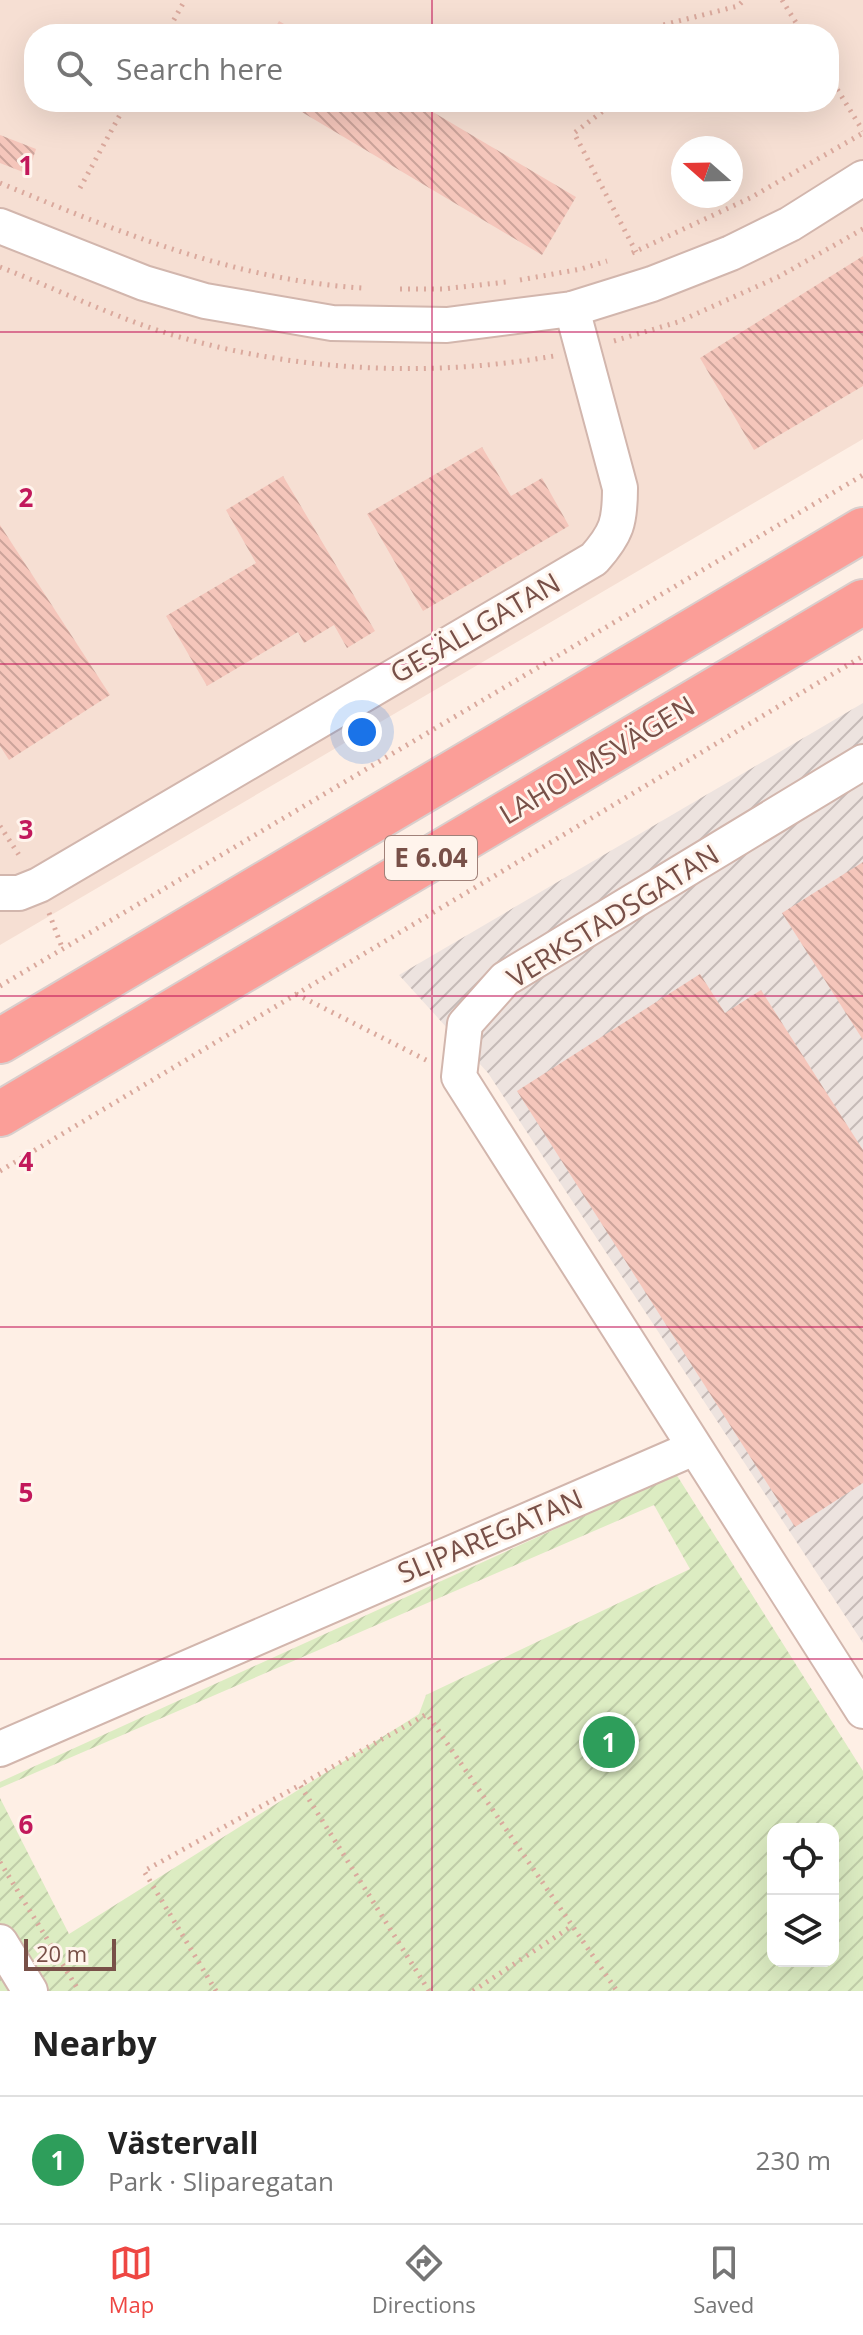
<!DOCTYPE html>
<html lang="en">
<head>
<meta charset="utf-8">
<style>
	:root { --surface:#fff; --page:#f2f2f2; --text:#222; --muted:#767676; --line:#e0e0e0; --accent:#ee4743 }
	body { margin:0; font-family:"Open Sans",sans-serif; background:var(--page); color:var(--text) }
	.controls { position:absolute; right:24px; bottom:24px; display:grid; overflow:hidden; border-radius:16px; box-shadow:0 8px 32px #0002 }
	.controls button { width:72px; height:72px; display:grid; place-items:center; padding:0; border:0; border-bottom:2px solid var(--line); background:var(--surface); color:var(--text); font:40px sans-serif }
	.compass { position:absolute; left:671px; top:136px; width:72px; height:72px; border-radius:50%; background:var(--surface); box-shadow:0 8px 32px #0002; rotate:290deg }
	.scale { position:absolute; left:24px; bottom:20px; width:92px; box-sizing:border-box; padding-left:8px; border:4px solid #785048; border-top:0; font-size:22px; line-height:28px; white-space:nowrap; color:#785048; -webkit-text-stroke:6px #fff4ec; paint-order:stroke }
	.you { position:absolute; left:362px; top:732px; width:28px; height:28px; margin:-20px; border:6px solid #fff; border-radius:50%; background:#1a73e8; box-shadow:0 0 0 12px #1a73e833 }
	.badge { display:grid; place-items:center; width:52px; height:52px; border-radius:50%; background:var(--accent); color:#fff; font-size:26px; font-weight:700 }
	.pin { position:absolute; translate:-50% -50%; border:4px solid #fff; box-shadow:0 2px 8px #0006 }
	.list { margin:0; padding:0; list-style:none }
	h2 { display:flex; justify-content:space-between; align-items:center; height:104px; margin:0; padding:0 32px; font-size:34px }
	h2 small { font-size:26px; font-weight:400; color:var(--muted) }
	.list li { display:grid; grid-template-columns:52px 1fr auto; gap:24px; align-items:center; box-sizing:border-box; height:128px; padding:0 32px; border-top:2px solid var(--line) }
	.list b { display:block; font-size:30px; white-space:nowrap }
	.list p { margin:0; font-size:26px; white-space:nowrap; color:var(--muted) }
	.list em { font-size:26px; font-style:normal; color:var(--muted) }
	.icon { flex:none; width:44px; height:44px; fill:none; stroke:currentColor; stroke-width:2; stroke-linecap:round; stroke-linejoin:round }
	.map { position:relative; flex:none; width:863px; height:1991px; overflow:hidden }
	.search { position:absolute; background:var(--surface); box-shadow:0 8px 32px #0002; left:24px; right:24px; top:24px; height:88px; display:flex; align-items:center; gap:20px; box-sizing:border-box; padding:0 28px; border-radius:32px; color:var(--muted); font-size:30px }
	.sheet { height:232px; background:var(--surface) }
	nav { display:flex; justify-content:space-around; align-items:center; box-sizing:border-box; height:112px; border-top:2px solid var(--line); background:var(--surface); font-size:22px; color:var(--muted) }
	nav a { display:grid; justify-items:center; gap:4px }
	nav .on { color:var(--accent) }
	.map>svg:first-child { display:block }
	.residential { fill:#f6dfd3; fill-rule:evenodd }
	.industrial { fill:url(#industrial-furrows) }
	.garden { fill:url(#garden-furrows); fill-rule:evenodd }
	.building { fill:url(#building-back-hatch) }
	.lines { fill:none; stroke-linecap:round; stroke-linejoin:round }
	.minor-casing { stroke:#d2b6ad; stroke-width:38 }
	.highway-casing { stroke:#d9cecc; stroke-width:48 }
	.path { stroke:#daa99d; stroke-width:5; stroke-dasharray:2 6; stroke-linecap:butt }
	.minor { stroke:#fff; stroke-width:34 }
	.highway { stroke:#fb9e98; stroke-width:44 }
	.grid { fill:none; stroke:#c2185b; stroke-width:2; stroke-opacity:0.55 }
	.labels { text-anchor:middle; stroke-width:6; stroke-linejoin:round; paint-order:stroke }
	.shield { fill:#fff4ec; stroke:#a08179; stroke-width:2 }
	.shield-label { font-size:26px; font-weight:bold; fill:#785048 }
	.street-label { font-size:28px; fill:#785048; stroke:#fff4ec }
	.grid-label { font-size:26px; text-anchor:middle; font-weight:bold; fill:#c2185b; stroke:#fff4ec; stroke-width:6; stroke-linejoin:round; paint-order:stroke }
</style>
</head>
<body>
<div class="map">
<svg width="863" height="1991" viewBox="0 0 863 1991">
	<defs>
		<pattern id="industrial-furrows" width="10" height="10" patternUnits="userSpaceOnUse" patternTransform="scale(2)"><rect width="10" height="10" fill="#ede3df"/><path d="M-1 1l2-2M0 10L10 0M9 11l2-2" fill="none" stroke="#c5bab7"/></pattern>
		<pattern id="garden-furrows" width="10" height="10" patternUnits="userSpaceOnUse" patternTransform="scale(2)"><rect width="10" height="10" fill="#dcecc2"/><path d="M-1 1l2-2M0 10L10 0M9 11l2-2" fill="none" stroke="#c0cca8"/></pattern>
		<pattern id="building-back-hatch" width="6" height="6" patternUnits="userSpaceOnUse" patternTransform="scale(2)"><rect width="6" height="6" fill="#f5c6bb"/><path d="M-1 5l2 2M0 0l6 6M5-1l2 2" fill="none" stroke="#cba39a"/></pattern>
	</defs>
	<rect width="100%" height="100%" fill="#feefe5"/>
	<path class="residential" d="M 0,0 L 863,0 L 863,439 L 0,945 ZM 34,34 L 829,34 L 829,102 L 34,102 ZM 683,148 L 731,148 L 731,196 L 683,196 Z"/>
	<polygon class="industrial" points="863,703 863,1643 488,1073 399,975"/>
	<path class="garden" d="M 676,1474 L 863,1771 L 863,1991 L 0,1991 L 0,1798 L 69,1934 L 419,1714 L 426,1695 L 690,1569 L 654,1505 L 0,1788 L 0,1782 ZM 773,1829 L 833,1829 L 833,1961 L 773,1961 Z"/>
	<g class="building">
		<polygon points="279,21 301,34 272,34"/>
		<polygon points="285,102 416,102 576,197 542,255"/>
		<polygon points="0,135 36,149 28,174 0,163"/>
		<polygon points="863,256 863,386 754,450 700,358"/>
		<polygon points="482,447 511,496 542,478 569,526 423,611 367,514"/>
		<polygon points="283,476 375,631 347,648 334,625 304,643 298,632 207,686 166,616 256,563 226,510"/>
		<polygon points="0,525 110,695 9,760 0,746"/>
		<polygon points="863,862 863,1040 782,913"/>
		<polygon points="700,974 725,1013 761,990 863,1150 863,1483 795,1527 517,1091"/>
	</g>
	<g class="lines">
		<defs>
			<g id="minor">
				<polyline points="0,226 144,283 205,301 332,323 447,325 572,309 652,284 731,253 790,224 863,178"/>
				<polyline points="863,762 505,979 465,1024 459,1077 863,1711"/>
				<path d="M 0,893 L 19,893 L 39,885 L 594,559 C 617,533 620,522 620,488 L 572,309"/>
				<polyline points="0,1749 694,1448"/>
				<polyline points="0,1942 30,1991"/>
			</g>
			<g id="highway">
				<polyline points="0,1041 863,530"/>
				<polyline points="0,1114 863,602"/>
			</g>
		</defs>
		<use href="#minor" class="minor-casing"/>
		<use href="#highway" class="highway-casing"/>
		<g class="path">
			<polyline points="782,0 803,34"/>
			<polyline points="166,34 185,0"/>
			<polyline points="653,34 655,27 738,6 744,0"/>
			<polyline points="829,76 863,131"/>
			<polyline points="615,102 574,133 636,252"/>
			<path d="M 0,183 C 116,231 235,280 362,288"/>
			<polyline points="80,188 127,102"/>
			<polyline points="632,253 750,198 863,133"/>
			<path d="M 0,267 C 62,291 123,322 187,339 C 305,372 434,377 554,356"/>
			<polyline points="520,280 581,269 607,261"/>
			<polyline points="400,289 443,289 506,282"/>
			<polyline points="614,341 678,322 778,277 863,229"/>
			<polyline points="0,826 21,858"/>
			<polyline points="49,913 63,950"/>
			<polyline points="0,986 863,475"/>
			<polyline points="296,994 430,1062"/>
			<polyline points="0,1171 863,656"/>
			<polyline points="0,1862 79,1991"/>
			<polyline points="216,1991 144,1871 300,1785"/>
			<polyline points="429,1991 300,1785 427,1714 617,1991"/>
			<polyline points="473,1991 572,1926"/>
		</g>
		<use href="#minor" class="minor"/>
		<use href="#highway" class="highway"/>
	</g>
	<path class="grid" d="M 432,0 L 432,34M 432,102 L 432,1991M 0,332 L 863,332M 0,664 L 863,664M 0,996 L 863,996M 0,1327 L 863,1327M 0,1659 L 863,1659"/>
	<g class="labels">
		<rect class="shield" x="385" y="836" width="92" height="44" rx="6"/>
		<g class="shield-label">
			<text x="431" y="867">E 6.04</text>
		</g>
		<g class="street-label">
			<text transform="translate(475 628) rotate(-30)" y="10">GESÄLLGATAN</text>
			<text transform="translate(597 760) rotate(-31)" y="10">LAHOLMSVÄGEN</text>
			<text transform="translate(613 916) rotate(-32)" y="10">VERKSTADSGATAN</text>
			<text transform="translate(490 1536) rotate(-23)" y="10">SLIPAREGATAN</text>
		</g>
	</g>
	<g class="grid-label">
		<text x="26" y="175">1</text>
		<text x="26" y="507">2</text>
		<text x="26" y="839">3</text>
		<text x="26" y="1171">4</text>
		<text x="26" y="1502">5</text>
		<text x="26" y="1834">6</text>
	</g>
</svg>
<div class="controls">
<button><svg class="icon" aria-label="locate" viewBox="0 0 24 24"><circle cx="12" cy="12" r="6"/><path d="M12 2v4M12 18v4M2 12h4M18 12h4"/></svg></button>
<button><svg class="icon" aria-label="layers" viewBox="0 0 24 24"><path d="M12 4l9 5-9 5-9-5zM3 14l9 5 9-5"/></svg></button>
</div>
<svg class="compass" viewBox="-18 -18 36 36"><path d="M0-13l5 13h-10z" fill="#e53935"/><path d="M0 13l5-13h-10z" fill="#767676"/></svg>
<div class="scale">20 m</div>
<div class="you"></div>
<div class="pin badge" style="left:609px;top:1742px;background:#2e9e5b">1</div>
<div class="search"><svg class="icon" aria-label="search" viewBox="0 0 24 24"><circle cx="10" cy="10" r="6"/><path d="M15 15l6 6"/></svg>Search here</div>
</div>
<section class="sheet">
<h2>Nearby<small></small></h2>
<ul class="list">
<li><span class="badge" style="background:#2e9e5b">1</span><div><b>Västervall</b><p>Park · Sliparegatan</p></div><em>230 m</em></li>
</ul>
</section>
<nav>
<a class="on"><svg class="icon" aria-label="map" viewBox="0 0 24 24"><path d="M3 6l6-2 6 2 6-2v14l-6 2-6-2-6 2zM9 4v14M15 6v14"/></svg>Map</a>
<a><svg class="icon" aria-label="directions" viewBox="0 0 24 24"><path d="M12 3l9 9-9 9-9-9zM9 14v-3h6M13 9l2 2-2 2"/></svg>Directions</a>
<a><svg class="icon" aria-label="saved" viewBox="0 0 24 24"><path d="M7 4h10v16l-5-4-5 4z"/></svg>Saved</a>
</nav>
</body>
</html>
